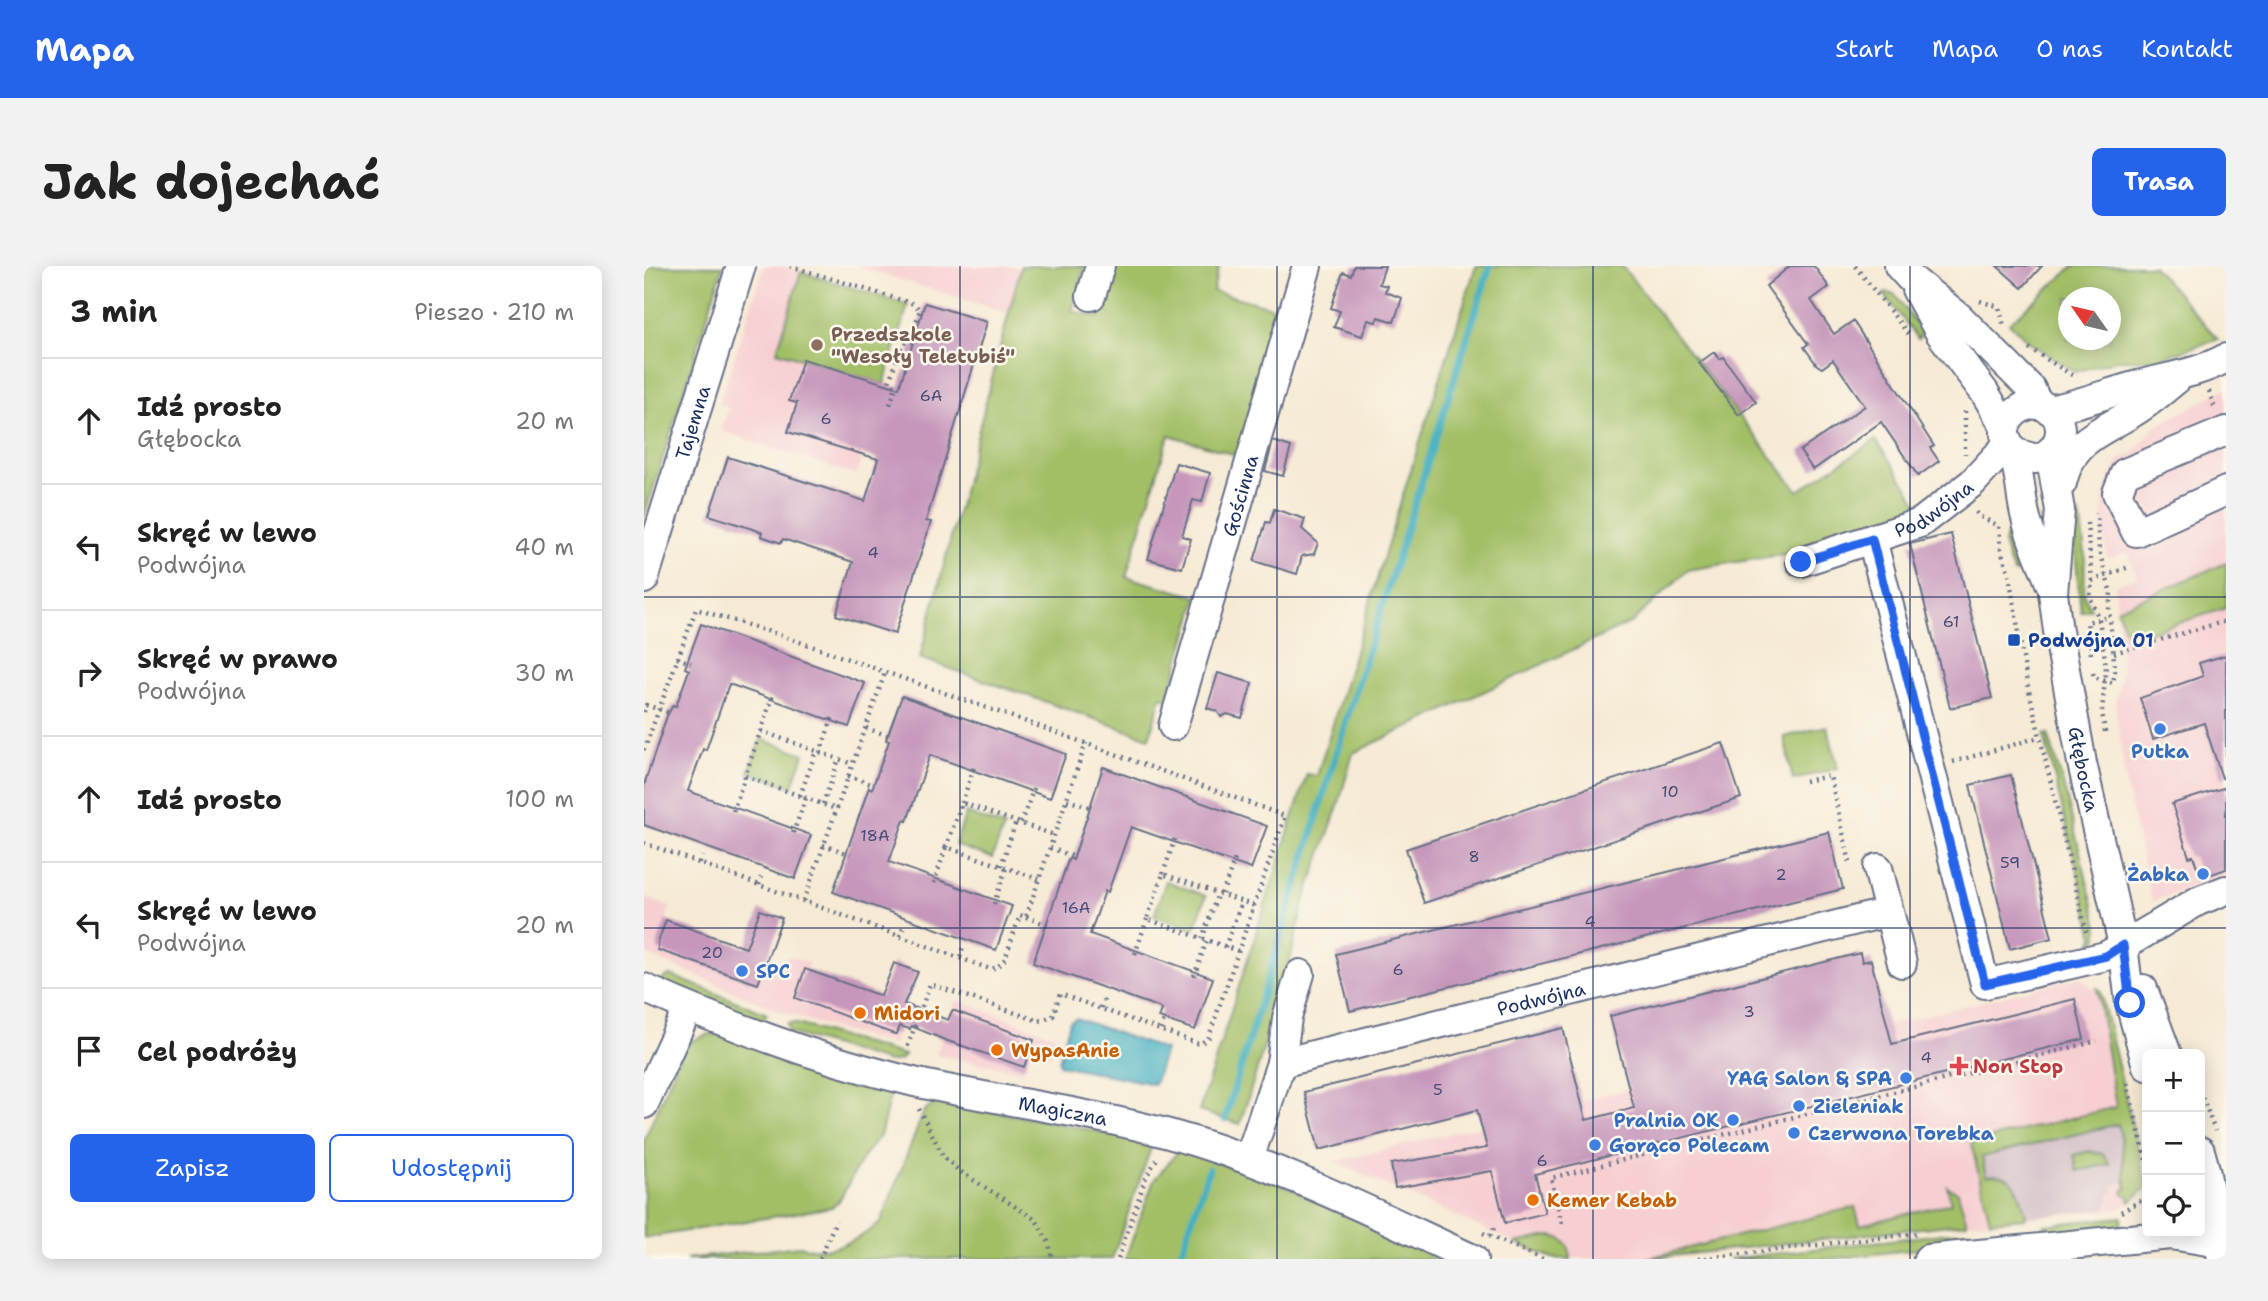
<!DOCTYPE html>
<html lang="pl">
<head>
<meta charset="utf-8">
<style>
	:root { --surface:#fff; --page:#f2f2f2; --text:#222; --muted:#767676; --line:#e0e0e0; --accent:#2563eb }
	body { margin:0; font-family:"Shantell Sans",sans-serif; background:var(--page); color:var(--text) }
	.controls { position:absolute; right:21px; bottom:21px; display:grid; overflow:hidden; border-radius:10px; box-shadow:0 4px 18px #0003 }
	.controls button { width:63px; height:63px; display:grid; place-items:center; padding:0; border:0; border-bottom:2px solid var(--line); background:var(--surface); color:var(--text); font:35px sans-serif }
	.compass { position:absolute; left:1414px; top:21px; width:63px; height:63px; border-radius:50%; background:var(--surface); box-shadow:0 4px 18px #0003; rotate:304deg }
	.stop { position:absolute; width:21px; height:21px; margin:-16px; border:5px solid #2563eb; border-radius:50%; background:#fff }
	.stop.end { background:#2563eb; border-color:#fff; box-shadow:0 2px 7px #0008 }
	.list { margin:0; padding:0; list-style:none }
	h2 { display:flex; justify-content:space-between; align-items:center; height:91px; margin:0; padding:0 28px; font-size:30px }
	h2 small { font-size:23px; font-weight:400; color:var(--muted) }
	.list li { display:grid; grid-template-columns:46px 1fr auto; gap:21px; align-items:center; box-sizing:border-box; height:126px; padding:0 28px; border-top:2px solid var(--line) }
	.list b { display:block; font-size:26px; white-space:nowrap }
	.list p { margin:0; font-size:23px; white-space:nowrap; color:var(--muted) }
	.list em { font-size:23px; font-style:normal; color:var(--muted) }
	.actions { display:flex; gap:14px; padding:21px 28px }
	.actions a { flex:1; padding:16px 0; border:2px solid var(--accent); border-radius:10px; text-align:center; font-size:24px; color:var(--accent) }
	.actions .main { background:var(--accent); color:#fff }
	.icon { flex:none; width:38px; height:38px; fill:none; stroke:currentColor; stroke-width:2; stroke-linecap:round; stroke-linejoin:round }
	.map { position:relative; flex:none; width:1582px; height:993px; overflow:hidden; border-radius:10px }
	header { display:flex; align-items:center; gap:42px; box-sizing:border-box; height:98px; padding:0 35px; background:var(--accent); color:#fff }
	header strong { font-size:33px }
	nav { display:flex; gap:38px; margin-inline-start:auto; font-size:24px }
	.intro { display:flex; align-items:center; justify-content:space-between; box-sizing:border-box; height:168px; padding:0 42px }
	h1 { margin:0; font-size:49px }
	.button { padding:18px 32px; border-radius:10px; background:var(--accent); color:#fff; font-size:24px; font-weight:700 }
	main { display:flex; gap:42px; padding:0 42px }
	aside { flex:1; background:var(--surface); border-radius:10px; box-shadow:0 4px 18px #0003 }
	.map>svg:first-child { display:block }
	.built { fill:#f7cfd1 }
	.industrial { fill:#d2bdc6 }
	.green { fill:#a2bf66; stroke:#5e7762; stroke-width:2; fill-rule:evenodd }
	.water { fill:#44b0c1; stroke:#307090; stroke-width:2 }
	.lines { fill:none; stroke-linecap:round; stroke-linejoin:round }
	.stream { stroke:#44b0c1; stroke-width:7 }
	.building { fill:#c697bb }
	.minor-casing { stroke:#687087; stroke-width:32 }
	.path { stroke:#687087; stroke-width:4.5; stroke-dasharray:2 5; stroke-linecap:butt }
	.minor { stroke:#fff; stroke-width:28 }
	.route { stroke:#2563eb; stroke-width:9 }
	.grid { fill:none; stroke:#1b2f5e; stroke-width:2; stroke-opacity:0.55 }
	.education-dot { fill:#8d6e63; stroke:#fbf7ec; stroke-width:2.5 }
	.transit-dot { fill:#1a4fb4; stroke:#fbf7ec; stroke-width:2.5 }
	.shop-dot { fill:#3f7fe0; stroke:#fbf7ec; stroke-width:2.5 }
	.food-dot { fill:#e8710a; stroke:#fbf7ec; stroke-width:2.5 }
	.health-dot { fill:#e0444e; stroke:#fbf7ec; stroke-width:2.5 }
	.labels { text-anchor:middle; stroke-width:5; stroke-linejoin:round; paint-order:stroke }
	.number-label { font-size:16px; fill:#464975 }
	.education-label { font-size:19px; font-weight:bold; fill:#785e54; stroke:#fbf7ec; text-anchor:start }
	.street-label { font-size:19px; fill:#1b2f5e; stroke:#fbf7ec }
	.transit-label { font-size:19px; font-weight:bold; fill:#164399; stroke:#fbf7ec; text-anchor:start }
	.shop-label { font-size:19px; font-weight:bold; fill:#366cbe; stroke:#fbf7ec; text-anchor:start }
	.food-label { font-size:19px; font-weight:bold; fill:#c56008; stroke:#fbf7ec; text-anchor:start }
	.health-label { font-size:19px; font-weight:bold; fill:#be3a42; stroke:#fbf7ec; text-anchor:start }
</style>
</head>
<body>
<header>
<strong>Mapa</strong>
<nav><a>Start</a><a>Mapa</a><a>O nas</a><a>Kontakt</a></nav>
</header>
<div class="intro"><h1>Jak dojechać</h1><a class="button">Trasa</a></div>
<main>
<aside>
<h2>3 min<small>Pieszo · 210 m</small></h2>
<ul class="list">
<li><svg class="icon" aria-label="ahead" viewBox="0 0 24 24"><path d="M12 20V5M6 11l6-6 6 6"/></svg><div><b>Idź prosto</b><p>Głębocka</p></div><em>20 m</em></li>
<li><svg class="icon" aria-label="left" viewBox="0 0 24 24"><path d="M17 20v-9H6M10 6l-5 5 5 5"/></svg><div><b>Skręć w lewo</b><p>Podwójna</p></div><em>40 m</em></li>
<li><svg class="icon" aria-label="right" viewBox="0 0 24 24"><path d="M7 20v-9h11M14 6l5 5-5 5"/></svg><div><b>Skręć w prawo</b><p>Podwójna</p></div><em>30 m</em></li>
<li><svg class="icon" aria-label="ahead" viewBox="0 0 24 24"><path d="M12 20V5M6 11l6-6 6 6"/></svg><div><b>Idź prosto</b></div><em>100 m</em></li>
<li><svg class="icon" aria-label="left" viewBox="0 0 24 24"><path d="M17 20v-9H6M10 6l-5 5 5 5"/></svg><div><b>Skręć w lewo</b><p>Podwójna</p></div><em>20 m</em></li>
<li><svg class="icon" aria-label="arrive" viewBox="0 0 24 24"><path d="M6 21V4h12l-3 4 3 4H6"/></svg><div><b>Cel podróży</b></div></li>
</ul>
<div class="actions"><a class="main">Zapisz</a><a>Udostępnij</a></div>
</aside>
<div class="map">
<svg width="1582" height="993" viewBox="0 0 1582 993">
	<rect width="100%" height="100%" fill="#fbf7ec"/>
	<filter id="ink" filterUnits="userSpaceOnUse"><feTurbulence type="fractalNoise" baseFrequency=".0143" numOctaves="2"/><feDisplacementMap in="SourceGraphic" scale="14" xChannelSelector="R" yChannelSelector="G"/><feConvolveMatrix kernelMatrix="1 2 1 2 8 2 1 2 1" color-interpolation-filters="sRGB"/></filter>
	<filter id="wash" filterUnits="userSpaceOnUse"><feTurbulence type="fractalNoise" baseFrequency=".00686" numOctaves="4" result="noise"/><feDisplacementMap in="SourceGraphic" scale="28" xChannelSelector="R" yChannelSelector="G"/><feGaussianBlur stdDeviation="1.57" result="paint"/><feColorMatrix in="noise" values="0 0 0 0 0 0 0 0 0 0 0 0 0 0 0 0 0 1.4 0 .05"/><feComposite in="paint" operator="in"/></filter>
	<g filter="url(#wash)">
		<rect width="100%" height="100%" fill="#f6ead4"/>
		<g class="built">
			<polygon points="120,0 136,0 264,39 212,209 77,165 84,142 75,138"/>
			<polygon points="212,0 377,0 364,47"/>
			<polygon points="1582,122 1582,609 1510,635 1508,635 1495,579 1482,519 1471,436 1478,406 1471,319 1493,311 1484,286 1463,292 1458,253 1459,237 1464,216 1476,193 1491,186 1511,161"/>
			<polygon points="0,631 26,641 22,654 137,695 145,690 164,697 162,704 273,743 266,763 256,760 249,778 194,764 133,744 0,687"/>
			<polygon points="1436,711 1449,722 1456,724 1503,916 1503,921 1496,929 1475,943 1323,957 1014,993 913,993 887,984 691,896"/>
			<polygon points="312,734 412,770 406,790 386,785 379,805 292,789"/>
		</g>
		<polygon class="industrial" points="1472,841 1481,891 1480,916 1469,920 1471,926 1465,928 1465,934 1461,943 1346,955 1327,877"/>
		<g class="green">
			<polygon points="0,0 79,0 0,252"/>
			<polygon points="377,0 441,0 428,45 455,51 471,0 575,0 569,25 638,44 595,190 525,169 482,311 554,331 524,433 517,431 505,472 276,392"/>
			<polygon points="832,0 978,0 1154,225 1232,174 1277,242 1141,288 1044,304 988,356 709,487 694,540 660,636 644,703 596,858 555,845 663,508 673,510 756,238"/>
			<path d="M 1430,0 L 1509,0 L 1574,73 L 1511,94 L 1472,94 L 1431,106 L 1386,77 L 1365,57 ZM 1424,32 L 1466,32 L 1466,74 L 1424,74 Z"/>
			<polygon points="157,6 264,39 240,118 133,85"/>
			<polygon points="1242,27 1250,28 1277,64 1276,71 1274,73 1240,28"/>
			<polygon points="1436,248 1441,288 1440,329 1447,343 1437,346 1428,251"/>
			<path d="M 1370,264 L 1374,306 L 1370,307 C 1364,294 1352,270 1370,264 Z"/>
			<polygon points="1582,297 1582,342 1484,373 1473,343"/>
			<polygon points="1183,460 1194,502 1149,514 1140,471"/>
			<polygon points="1404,468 1421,525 1454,660 1454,672 1445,684 1450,671 1400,469"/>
			<polygon points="117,473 160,488 148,521 105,506"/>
			<polygon points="322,547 360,561 348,592 311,579"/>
			<polygon points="522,615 562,630 550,664 510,650"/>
			<polygon points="26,709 123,748 118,754 112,755 16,718 20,712"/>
			<path d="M 1453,722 L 1456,724 L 1503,921 L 1486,936 L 1484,929 L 1480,928 L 1479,924 L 1483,923 C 1478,903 1480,879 1474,858 L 1338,891 L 1342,910 C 1372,905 1376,926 1382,949 L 1381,952 L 1346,955 L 1327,877 L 1472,841 Z"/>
			<polygon points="150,757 260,789 256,794 245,796 146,767 143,758"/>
			<polygon points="65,768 80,770 248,823 236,870 220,889 195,935 188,941 0,972 0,874 38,786 48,775"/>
			<path d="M 296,835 L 509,876 L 468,993 L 42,993 L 156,980 C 184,990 216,974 237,956 L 280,845 Z"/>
			<polygon points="536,883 658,926 802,993 481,993 510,914"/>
			<polygon points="1446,885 1459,888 1466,898 1433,905 1430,889"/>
			<polygon points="1303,920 1314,927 1323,957 1000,993 1211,941 1216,959 1307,937"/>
			<polygon points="1478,951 1476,963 1413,970 1400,959"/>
			<polygon points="1323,965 1316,975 1309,979 1186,993 1085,993"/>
			<path d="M 904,970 C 919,970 926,978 927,993 L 908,992 L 872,977 Z"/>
		</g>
		<polygon class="water" points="432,752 521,784 510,818 416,799 415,795 426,755"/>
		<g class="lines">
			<g class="stream">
				<polyline points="581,853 706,442 846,0"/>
				<polyline points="535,993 565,903"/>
			</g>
		</g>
		<g id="blocks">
			<g class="building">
				<polygon points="710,0 741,0 735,18 743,20 741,26 758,32 750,56 734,51 732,56 724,54 718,70 690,61 696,45 687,42 699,6 707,9"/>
				<polygon points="1146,0 1170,0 1185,21 1167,34 1190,68 1209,55 1290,180 1286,182 1295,195 1274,210 1237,156 1169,204 1156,185 1221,140 1189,94 1178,102 1173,99 1160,81 1164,78 1122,20"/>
				<polygon points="1353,0 1398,0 1378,22"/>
				<polygon points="281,37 343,56 282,255 287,256 251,368 192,349 209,296 139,273 137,277 117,270 118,266 65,249 84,191 221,235 234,193 144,166 153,137 145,135 159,93 255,122"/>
				<polygon points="1070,86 1076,93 1079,91 1112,136 1095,149 1055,97"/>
				<polygon points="629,175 647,181 639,210 621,205"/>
				<polygon points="532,197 566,207 558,236 549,234 538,270 547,273 538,302 504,293"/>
				<polygon points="630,243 661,253 658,263 674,277 670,288 658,290 653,308 610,295 622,256 626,257"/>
				<polygon points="1307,268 1348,432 1306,442 1266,278"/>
				<polygon points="57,358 221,417 205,461 85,418 62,484 59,483 44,525 167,569 151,613 0,559 0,519 23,450 29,439 32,440 45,404 41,402"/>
				<polygon points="1582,389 1582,511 1578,512 1560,457 1509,473 1496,432 1559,410 1555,397"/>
				<polygon points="574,407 608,417 598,452 583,448 577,451 573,445 563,442"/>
				<polygon points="258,430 422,488 406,532 286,489 263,555 260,554 245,596 368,640 352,684 189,626 225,521 228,523 245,475 242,474"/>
				<polygon points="1079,477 1097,532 780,637 762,583"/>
				<polygon points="459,501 623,560 607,603 487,561 464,626 461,625 446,668 569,712 551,764 515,752 518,744 514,741 389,697 425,592 429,594"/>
				<polygon points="1367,509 1408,672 1366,683 1326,519"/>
				<polygon points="1582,521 1582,603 1557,612 1549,590 1545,591 1528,538"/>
				<polygon points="1185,566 1199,623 706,745 692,688"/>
				<polygon points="116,644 138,652 114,718 14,684 14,676 22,654 102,682"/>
				<polygon points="1216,687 1218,696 1227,694 1248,778 1431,733 1440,773 891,908 901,947 861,957 848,905 751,922 747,898 843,882 833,844 675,884 660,826 919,762 942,854 990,842 966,750"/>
				<polygon points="250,697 274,706 260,738 304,754 308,745 311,745 390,774 380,801 301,774 267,760 266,763 256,760 253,768 250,768 151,732 161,703 237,730"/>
			</g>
		</g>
	</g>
	<g filter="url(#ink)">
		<use href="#blocks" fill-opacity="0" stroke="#687087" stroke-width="2"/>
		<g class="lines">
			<defs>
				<g id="minor">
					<polyline points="1255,0 1265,11 1315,51 1387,123 1394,139"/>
					<polyline points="1272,23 1296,67 1341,127 1361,161"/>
					<polyline points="447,30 456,0"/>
					<path d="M 1405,144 C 1436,138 1464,127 1494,119 C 1524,111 1555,107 1582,92"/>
					<polyline points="1582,165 1481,207 1473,227 1492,266 1582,225"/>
					<path d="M 1369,186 L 1392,193 C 1430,181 1419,134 1386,139 C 1376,141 1366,149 1362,159 C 1358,171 1366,178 1369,188 C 1377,208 1376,231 1382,252 C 1387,274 1398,296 1406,317"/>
					<path id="s1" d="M 1406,187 L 1416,244 L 1409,327 L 1414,365 L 1438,497 L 1479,679 L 1486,737 L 1503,800"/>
					<path d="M 1418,217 C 1428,173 1454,168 1488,147 C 1504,138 1518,125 1532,114"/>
					<polyline points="1228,273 1341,718 1462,690 1554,635 1582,624"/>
					<path id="s2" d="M 1157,296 L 1276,257 L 1328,217 L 1364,178"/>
					<path id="s3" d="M 0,313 L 97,0"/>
					<path id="s4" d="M 529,460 L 663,0"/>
					<polyline points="1234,602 1258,697"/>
					<path id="s5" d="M 0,722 C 87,761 177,794 270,816 C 355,835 441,845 525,868 C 631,897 729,947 829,993"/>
					<polyline points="1499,723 1523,788"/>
					<path id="s6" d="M 637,797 L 1245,646"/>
					<polyline points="0,838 44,742"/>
					<polyline points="1556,885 1561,903 1578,993"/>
					<polyline points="605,893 637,797 643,752 656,708"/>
					<polyline points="1284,993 1527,969 1582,978"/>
				</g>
			</defs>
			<use href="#minor" class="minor-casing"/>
			<g class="path">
				<polyline points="146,0 270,38 276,44 266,75 258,78 245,116 252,120 246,139"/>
				<polyline points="1211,0 1266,70"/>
				<polyline points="1336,35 1355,41 1360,60"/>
				<polyline points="1385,82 1431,111"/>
				<polyline points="1565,125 1571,143"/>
				<polyline points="1321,145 1321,188"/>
				<polyline points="1332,246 1335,250 1355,260 1357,283 1365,308 1383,416 1443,669"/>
				<polyline points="1443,257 1448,315 1446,331 1455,353 1462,400 1458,446 1461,466"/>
				<polyline points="1448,315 1485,301"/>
				<polyline points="1470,387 1582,355"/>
				<polyline points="1447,388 1443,356 1466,351"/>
				<polyline points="33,392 47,397"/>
				<polyline points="1449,407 1450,411 1469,417 1471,405 1465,343 1467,327 1455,285 1453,247"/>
				<polyline points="0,446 2,439 26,447"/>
				<polyline points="222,462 248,471"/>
				<polyline points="117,465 208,498"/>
				<polyline points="0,484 52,343 136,369 397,461 641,550 564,773 555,778 416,728 409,750 395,755 286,718 262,785"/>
				<polyline points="176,487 189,450"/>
				<polyline points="1309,496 1396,471"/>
				<polyline points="101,510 192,543"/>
				<polyline points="204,510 230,519"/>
				<polyline points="1161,515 1186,510 1207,601"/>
				<polyline points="0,517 4,518"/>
				<polyline points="156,530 172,485"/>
				<polyline points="423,534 448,542"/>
				<polyline points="318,537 330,501"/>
				<polyline points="179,538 195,493"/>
				<polyline points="89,545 129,429"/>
				<polyline points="377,557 390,522"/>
				<polyline points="149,567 162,532"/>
				<polyline points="0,577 346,703 354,701 361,693 376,649 382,651 442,477"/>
				<polyline points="179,579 206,588"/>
				<polyline points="406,582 431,591"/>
				<polyline points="56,597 58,590"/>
				<polyline points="357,600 372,556"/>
				<polyline points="519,608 531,572"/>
				<polyline points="395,613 302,581 318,537 410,569"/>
				<polyline points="290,617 302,581"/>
				<polyline points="115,619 117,611"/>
				<polyline points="578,628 591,593"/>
				<polyline points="160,635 241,407"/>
				<polyline points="350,638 362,602"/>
				<polyline points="382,651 407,660"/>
				<polyline points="256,670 259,661"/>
				<polyline points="558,673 574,627"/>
				<polyline points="581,681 598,635"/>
				<polyline points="594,685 503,653 519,608 611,640"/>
				<polyline points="491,688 503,653"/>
				<polyline points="316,691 319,682"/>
				<polyline points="550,710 563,674"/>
				<polyline points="457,742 460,733"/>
				<polyline points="517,764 520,754"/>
				<polyline points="1483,817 1503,898"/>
				<polyline points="1556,825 1571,865"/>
				<polyline points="275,843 299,890 314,904 392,954 405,977 408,993"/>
				<polyline points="1477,946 1496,935 1503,928"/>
				<polyline points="918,957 907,912 1453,775"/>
				<polyline points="839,967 899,993"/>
				<polyline points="846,970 850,962"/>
				<polyline points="176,993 192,954"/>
				<polyline points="474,993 502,911 514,891"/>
				<polyline points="1054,993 1276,967"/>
			</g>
			<use href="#minor" class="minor"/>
		</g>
	</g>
	<g class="lines" filter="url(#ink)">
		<polyline class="route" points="1157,296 1228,273 1341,718 1462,690 1479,679 1486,737"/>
	</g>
	<path class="grid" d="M 316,0 L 316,993M 633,0 L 633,993M 949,0 L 949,993M 1266,0 L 1266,993M 0,331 L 1582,331M 0,662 L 1582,662"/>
	<circle class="education-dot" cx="173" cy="79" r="7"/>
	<rect class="transit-dot" x="1363" y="367" width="14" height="14" rx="3.5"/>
	<g class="shop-dot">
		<circle cx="1516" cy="463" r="7"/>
		<circle cx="1559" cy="608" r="7"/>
		<circle cx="98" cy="705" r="7"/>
		<circle cx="1262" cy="812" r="7"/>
		<circle cx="1155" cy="840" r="7"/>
		<circle cx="1089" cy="854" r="7"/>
		<circle cx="1150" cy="867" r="7"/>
		<circle cx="951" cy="879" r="7"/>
	</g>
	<g class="food-dot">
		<circle cx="216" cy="747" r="7"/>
		<circle cx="353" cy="784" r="7"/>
		<circle cx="889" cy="934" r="7"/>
	</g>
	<path class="health-dot" d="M1311.5 789.5h7v7h7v7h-7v7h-7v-7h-7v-7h7z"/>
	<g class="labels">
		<g class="number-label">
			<text x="287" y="135">6A</text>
			<text x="182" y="158">6</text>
			<text x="229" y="292">4</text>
			<text x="1307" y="361">61</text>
			<text x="1026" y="531">10</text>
			<text x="231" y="575">18A</text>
			<text x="830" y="596">8</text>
			<text x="1366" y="602">59</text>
			<text x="1137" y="614">2</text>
			<text x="432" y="647">16A</text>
			<text x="946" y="661">4</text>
			<text x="68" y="692">20</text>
			<text x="754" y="709">6</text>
			<text x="1105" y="751">3</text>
			<text x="1282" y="797">4</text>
			<text x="794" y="829">5</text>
			<text x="898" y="900">6</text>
		</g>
		<g class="education-label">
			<text x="187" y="75">Przedszkole<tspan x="187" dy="22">"Wesoły Teletubiś"</tspan></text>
		</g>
		<g class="street-label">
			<text dy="7" stroke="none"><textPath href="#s3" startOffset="164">Tajemna</textPath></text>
			<text dy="7" stroke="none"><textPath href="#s4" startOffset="240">Gościnna</textPath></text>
			<text dy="7" stroke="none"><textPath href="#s2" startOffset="144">Podwójna</textPath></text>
			<text dy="7" stroke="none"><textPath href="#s1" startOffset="320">Głębocka</textPath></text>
			<text dy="7" stroke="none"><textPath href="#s6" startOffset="268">Podwójna</textPath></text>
			<text dy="7" stroke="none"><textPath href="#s5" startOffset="438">Magiczna</textPath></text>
		</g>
		<g class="transit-label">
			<text x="1384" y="381">Podwójna 01</text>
		</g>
		<g class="shop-label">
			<text x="1516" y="492" text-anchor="middle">Putka</text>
			<text x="1545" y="615" text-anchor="end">Żabka</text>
			<text x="112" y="712">SPC</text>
			<text x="1248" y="819" text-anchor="end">YAG Salon &amp; SPA</text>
			<text x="1169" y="847">Zieleniak</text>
			<text x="1075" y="861" text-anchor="end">Pralnia OK</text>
			<text x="1164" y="874">Czerwona Torebka</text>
			<text x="965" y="886">Gorąco Polecam</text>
		</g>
		<g class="food-label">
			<text x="230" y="754">Midori</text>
			<text x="367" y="791">WypasAnie</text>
			<text x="903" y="941">Kemer Kebab</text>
		</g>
		<g class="health-label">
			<text x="1329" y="807">Non Stop</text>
		</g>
	</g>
</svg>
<div class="controls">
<button>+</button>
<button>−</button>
<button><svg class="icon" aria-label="locate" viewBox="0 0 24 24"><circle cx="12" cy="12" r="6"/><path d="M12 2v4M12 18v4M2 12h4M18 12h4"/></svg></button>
</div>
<svg class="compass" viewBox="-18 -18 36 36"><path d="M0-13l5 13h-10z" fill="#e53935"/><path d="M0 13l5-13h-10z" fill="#767676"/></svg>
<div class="stop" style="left:1486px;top:737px"></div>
<div class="stop end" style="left:1157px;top:296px"></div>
</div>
</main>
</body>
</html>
